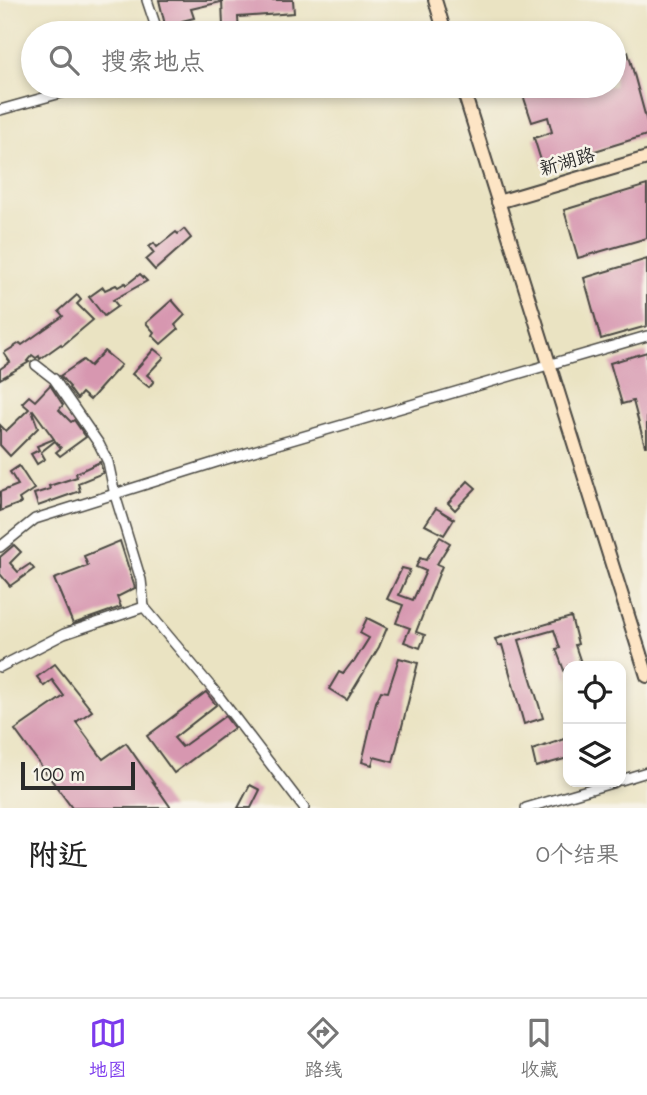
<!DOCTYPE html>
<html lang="zh">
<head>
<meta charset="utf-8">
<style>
	:root { --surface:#fff; --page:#f2f2f2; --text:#222; --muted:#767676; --line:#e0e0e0; --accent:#7c3aed }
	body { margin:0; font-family:Mali,"LXGW WenKai TC",sans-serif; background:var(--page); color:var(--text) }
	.controls { position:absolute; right:21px; bottom:21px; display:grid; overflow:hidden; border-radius:14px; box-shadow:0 4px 10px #0003 }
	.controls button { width:63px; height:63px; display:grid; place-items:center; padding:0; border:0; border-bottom:2px solid var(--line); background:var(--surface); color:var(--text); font:35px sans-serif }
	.scale { position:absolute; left:21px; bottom:18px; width:114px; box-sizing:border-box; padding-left:7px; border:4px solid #2b2b2b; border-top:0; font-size:19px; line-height:24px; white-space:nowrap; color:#2b2b2b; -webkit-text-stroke:5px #f7f3e8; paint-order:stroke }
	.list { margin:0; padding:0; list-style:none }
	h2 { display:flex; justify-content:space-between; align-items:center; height:91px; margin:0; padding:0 28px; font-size:30px }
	h2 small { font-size:23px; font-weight:400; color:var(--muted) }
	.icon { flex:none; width:38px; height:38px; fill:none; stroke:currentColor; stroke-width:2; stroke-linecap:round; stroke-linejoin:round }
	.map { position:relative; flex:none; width:647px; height:808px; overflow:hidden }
	.search { position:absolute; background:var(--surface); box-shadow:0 4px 10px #0003; left:21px; right:21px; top:21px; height:77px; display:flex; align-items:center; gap:18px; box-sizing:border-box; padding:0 24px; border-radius:38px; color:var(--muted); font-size:26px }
	.sheet { height:189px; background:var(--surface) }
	nav { display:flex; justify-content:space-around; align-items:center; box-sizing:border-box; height:98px; border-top:2px solid var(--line); background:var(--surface); font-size:19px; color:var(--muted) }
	nav a { display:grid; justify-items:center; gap:4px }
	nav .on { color:var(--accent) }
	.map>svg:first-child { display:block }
	.building { fill:#d797b0 }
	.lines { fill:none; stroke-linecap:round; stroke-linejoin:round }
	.street-casing { stroke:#484742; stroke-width:12 }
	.secondary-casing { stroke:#484742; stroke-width:16 }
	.street { stroke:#fff; stroke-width:9 }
	.secondary { stroke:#fde5c5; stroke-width:12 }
	.labels { text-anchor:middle; stroke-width:5; stroke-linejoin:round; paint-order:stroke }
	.street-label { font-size:19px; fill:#2b2b2b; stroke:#f7f3e8 }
</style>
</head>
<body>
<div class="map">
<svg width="647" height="808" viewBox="0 0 647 808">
	<rect width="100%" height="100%" fill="#f7f3e8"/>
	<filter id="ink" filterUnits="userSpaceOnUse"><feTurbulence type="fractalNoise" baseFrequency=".0143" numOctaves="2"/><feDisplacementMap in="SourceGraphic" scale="14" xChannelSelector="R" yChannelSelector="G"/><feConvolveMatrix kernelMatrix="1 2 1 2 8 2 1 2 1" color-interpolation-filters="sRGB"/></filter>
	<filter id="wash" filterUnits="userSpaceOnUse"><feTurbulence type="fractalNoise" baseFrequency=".00686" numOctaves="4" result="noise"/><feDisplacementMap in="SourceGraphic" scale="28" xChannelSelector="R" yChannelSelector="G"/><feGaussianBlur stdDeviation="1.57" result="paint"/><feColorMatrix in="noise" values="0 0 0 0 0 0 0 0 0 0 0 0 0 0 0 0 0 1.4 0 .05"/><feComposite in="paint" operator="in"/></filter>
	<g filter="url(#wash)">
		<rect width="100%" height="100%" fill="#eae3c2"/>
		<g id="blocks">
			<g class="building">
				<polygon points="159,0 221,0 221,2 191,9 194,18 182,21 185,33 167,33"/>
				<polygon points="222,0 293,0 294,13 238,17 239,33 204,33 203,30 223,27"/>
				<polygon points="628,52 647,122 647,135 543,167 534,138 552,132 548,117 532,122 520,86 614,86 614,56"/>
				<polygon points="647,185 647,238 578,258 564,210"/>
				<polygon points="184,229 191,238 155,270 146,260 154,253 149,247 154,243 157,247 176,232 178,234"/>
				<polygon points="647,259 647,326 601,339 584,278"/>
				<polygon points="140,274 147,281 113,300 118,306 104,316 89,297 103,287 105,290 116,285 118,287 125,283 126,285"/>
				<polygon points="77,295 81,300 77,304 93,320 62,346 61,344 40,359 39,356 36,358 32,355 27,361 29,362 0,379 0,369 10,362 4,353 20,343 22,345 63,316 59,311"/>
				<polygon points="172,300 185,315 175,325 178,329 161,344 152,335 154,332 146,323"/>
				<polygon points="154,349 164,357 147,375 154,381 149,387 132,374"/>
				<polygon points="104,351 121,365 90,400 82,393 77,399 69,388 70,387 60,376 83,360 90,366"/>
				<polygon points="647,352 647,446 645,446 633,401 622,404 610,363"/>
				<polygon points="50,385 63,405 59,410 71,422 74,420 86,437 60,456 56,452 61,448 55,441 41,452 45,459 37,464 31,454 39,450 37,446 54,439 33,410 32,411 38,428 10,456 0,445 0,425 6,431 29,409 22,403 29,396 35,401"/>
				<polygon points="100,462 103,473 78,483 80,491 38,506 34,494 50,489 49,486 77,477 76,473"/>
				<polygon points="19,466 34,489 19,499 21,503 0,511 0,492 18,485 10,472"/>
				<polygon points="468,481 476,488 455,510 448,503"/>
				<polygon points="436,508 454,519 444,535 425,525"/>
				<polygon points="440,537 450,543 437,564 442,566 416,632 425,635 420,648 404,642 410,628 396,623 403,605 387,599 402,568 410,570 399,595 413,600 426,571 416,567 420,558 426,560"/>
				<polygon points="120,541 135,588 117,597 121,607 73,624 54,579 88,566 84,556"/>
				<polygon points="14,545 21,552 10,563 18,572 30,564 34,569 10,586 0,574 0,557"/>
				<polygon points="571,617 578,644 575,645 582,666 568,666 568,681 556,649 560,648 554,630 519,640 543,718 524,724 502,645 498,646 495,639"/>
				<polygon points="367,618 387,628 379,647 347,700 329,689 339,672 343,674 352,662 354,662 369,638 360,633"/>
				<polygon points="399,658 418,663 393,762 374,757 372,765 362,762 376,702 381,691 388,692"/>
				<polygon points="55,664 92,711 76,722 103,759 126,743 171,808 72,808 15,730 64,696 52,680 44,686 37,677"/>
				<polygon points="206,692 216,705 174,738 182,747 225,716 234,728 174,773 147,736"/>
				<polygon points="568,738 568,758 536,767 532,750"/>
				<polygon points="250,785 260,790 251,808 238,808"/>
			</g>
		</g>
	</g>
	<g filter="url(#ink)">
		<use href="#blocks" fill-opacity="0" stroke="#484742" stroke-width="2"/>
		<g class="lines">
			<defs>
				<g id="street">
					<polyline points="147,0 158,33"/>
					<polyline points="0,110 86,86"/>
					<polyline points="0,547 35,519 223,460 647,336"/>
					<polyline points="144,607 217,694 304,808"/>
					<polyline points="0,667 64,634 144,607 141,580 115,495 108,462 99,444 54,379 36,365"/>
					<polyline points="621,780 647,772"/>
					<polyline points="526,808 615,782"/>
				</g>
				<g id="secondary">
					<polyline points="435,0 445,33"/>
					<polyline points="462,86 647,676"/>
					<polyline points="498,202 647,158"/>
				</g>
			</defs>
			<use href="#street" class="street-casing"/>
			<use href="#secondary" class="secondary-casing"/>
			<use href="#street" class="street"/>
			<use href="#secondary" class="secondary"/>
		</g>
	</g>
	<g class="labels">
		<g class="street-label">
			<text transform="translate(567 161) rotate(-16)" y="7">新湖路</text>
		</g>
	</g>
</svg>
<div class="controls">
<button><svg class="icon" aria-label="locate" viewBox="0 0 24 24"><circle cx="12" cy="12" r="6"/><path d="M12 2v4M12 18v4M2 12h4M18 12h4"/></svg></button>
<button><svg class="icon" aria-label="layers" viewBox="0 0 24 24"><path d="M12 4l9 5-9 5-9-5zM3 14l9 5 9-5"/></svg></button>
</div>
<div class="scale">100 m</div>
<div class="search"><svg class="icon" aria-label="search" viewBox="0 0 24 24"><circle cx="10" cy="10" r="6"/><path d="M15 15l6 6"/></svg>搜索地点</div>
</div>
<section class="sheet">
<h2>附近<small>0个结果</small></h2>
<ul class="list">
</ul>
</section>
<nav>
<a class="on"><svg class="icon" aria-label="map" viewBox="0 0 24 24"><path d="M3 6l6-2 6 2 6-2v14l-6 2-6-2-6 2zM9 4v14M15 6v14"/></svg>地图</a>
<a><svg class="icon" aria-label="directions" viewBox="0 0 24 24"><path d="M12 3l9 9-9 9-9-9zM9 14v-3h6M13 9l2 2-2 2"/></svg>路线</a>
<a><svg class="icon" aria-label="saved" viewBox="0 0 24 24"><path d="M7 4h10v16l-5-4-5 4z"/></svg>收藏</a>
</nav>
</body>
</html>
